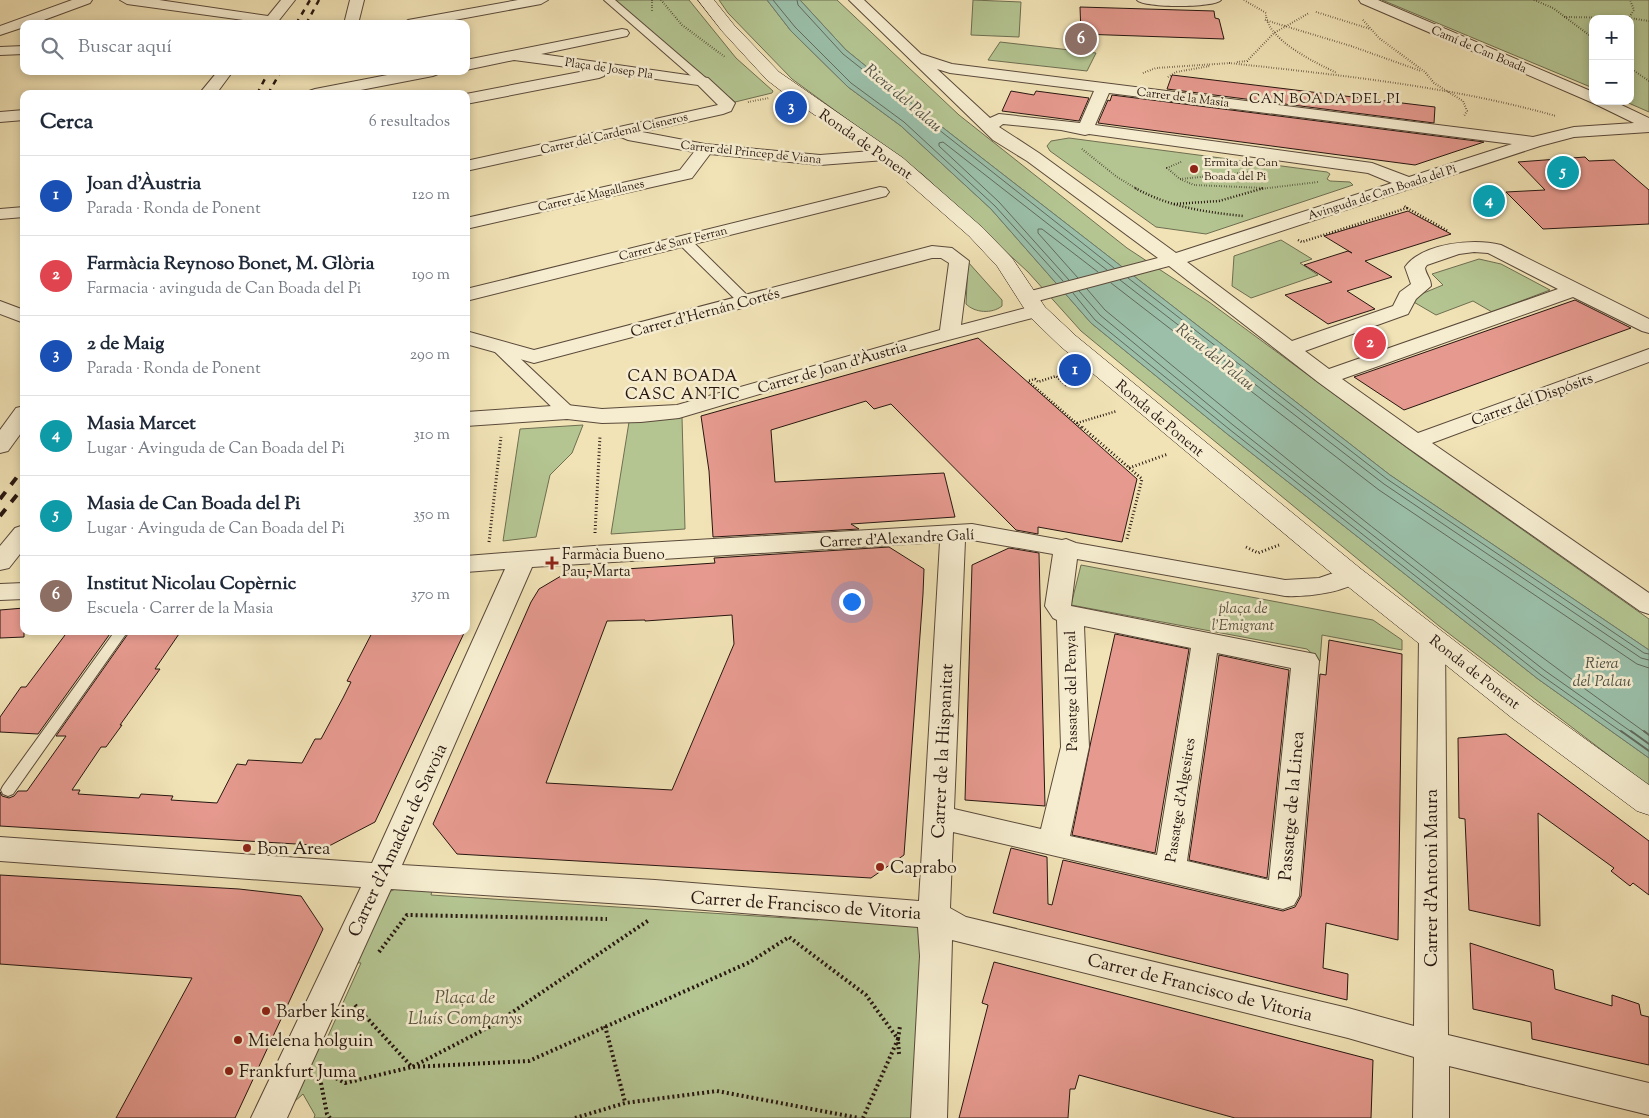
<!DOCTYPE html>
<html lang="es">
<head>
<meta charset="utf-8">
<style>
	:root { --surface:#fff; --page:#f6f6f7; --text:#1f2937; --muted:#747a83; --line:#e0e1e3; --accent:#8f2418 }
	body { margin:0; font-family:"Sorts Mill Goudy",serif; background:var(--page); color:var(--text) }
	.controls { position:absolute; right:15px; top:15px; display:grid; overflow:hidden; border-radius:10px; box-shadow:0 2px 8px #0003 }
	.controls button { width:45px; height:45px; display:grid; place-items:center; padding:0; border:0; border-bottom:1px solid var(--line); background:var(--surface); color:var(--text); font:25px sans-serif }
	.you { position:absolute; left:851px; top:601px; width:18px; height:18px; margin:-12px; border:4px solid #fff; border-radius:50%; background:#1a73e8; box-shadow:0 0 0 8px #1a73e833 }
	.badge { display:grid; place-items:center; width:32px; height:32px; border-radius:50%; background:var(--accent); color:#fff; font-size:16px; font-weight:700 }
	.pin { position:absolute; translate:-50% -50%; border:2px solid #fff; box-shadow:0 1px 5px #0006 }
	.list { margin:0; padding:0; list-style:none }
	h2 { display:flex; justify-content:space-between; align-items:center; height:65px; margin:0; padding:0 20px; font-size:21px }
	h2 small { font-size:16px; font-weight:400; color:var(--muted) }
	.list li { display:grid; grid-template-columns:32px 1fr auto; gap:15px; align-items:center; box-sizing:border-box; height:80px; padding:0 20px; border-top:1px solid var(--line) }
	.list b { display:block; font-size:19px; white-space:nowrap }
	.list p { margin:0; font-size:16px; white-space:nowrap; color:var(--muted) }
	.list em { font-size:16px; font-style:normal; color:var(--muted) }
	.icon { flex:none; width:28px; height:28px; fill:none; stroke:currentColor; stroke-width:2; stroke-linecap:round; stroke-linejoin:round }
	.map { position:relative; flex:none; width:1649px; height:1118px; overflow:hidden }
	.search { position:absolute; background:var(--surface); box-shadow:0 2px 8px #0003; left:20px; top:20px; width:450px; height:55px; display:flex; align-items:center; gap:12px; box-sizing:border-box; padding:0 18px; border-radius:10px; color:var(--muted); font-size:19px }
	.panel { position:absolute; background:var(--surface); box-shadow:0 2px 8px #0003; left:20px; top:90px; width:450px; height:545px; border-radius:10px }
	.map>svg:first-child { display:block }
	.green { fill:#b4c592; stroke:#6e6e51 }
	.water { fill:#9bbfa9; stroke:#6d7b6c }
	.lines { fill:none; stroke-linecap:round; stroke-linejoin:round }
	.shore-far1 { stroke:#616a5c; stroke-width:1 }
	.shore { stroke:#616a5c; stroke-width:2 }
	.building { fill:#e69a8f; stroke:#271610; fill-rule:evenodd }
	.service-casing { stroke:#5a493a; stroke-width:2 }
	.pedestrian-casing { stroke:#5a493a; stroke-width:2 }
	.minor-casing { stroke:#5a493a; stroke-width:2 }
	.secondary-casing { stroke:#271610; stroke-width:1 }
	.path-far3 { stroke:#271610; stroke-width:2; stroke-dasharray:0.5 2; stroke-linecap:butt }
	.path-far2 { stroke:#271610; stroke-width:2.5; stroke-dasharray:1 2; stroke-linecap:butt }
	.path-far1 { stroke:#271610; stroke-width:3; stroke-dasharray:1 2.5; stroke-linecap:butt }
	.path { stroke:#271610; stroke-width:4; stroke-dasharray:2 3; stroke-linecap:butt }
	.service { fill:#f6edd0; fill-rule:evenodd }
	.pedestrian { fill:#f6edd0; fill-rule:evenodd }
	.minor { fill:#f6edd0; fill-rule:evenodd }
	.secondary { fill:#f6edd0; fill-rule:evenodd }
	.rail-far1 { stroke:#271610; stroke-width:2.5; stroke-dasharray:5.5 5.5; stroke-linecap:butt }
	.rail { stroke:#271610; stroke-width:4; stroke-dasharray:9 9; stroke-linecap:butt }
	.poi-dot { fill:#8f2418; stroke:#f6edd0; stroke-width:2 }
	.labels { text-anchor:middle; stroke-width:5; stroke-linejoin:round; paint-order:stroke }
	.far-street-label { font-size:12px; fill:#271610; stroke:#f6edd0 }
	.far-poi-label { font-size:12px; fill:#271610; stroke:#f6edd0; text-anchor:start }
	.far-neighbourhood-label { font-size:14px; letter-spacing:1px; fill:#271610; stroke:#f6edd0 }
	.street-label { font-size:15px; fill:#271610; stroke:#f6edd0 }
	.poi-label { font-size:15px; fill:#271610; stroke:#f6edd0; text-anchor:start }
	.park-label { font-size:15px; font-style:italic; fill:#58533e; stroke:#f6edd0 }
	.water-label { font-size:16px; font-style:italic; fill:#505146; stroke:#f6edd0 }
	.neighbourhood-label { font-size:16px; letter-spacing:1px; fill:#271610; stroke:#f6edd0 }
	.near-street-label { font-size:18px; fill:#271610; stroke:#f6edd0 }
	.near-poi-label { font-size:18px; fill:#271610; stroke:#f6edd0; text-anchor:start }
	.near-park-label { font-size:18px; font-style:italic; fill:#58533e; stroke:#f6edd0 }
</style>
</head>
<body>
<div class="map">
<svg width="1649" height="1118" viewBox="0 0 1649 1118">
	<rect width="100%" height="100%" fill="#f1e3b6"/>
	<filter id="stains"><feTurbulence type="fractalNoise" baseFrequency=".004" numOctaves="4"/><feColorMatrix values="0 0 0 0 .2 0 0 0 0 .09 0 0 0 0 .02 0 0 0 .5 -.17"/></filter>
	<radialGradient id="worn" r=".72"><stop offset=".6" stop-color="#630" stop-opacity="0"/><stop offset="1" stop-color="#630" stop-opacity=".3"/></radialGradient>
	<g class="green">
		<polygon points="613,0 689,0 736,58 773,91 772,93 735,102"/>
		<polygon points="719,0 767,0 791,31 848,87 901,126 991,209 1091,323 1226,433 1538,679 1649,758 1649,786 1439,626 1081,331 1028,272 922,174 792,79 728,13"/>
		<polygon points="800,0 837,0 959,115 1127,248 1209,302 1418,456 1649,619 1649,650 1390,475 915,106 846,50"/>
		<polygon points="973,0 1021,2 1019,37 971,35"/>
		<polygon points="1382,0 1649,0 1649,112 1624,101 1630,101 1630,19 1593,19 1593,88"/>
		<polygon points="1000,42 1096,53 1087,71 988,60"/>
		<polygon points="1069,138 1327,172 1330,174 1327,179 1330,181 1350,182 1353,185 1206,234 1156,227 1050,151 1047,146 1051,141"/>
		<polygon points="1281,240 1312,259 1300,263 1318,275 1251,298 1232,286 1234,256"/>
		<polygon points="1479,259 1501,264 1550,290 1492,312 1473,301 1436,315 1412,301 1414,297 1443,285 1432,274"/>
		<path d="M 968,262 L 1002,300 L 1002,306 C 992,314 975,313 966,304 Z"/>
		<polygon points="682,417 685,529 611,534 629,422"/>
		<polygon points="583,425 572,453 550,475 536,537 503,541 520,429"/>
		<polygon points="1081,565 1373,620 1402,640 1402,650 1322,635 1320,661 1307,649 1071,605"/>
		<polygon points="433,886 431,895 818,920 820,911 910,920 919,928 925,936 919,1118 314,1118 315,1115 303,1094 294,1102 287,1118 278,1118 311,1044 324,1045 361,963 349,962 383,895 399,887"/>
	</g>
	<polygon class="water" points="767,0 800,0 846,50 915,106 1390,475 1649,650 1649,758 1538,679 1226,433 1091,323 991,209 901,126 848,87 791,31"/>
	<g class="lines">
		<g class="shore-far1">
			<polyline points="773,0 795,27 851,83 904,122 995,206 1063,281"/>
			<polyline points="797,0 798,5 843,54 1114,268"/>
			<polyline points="1078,278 1038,233 1038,229 1042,229 1098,272"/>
			<polyline points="1128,278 1387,479 1644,653 1649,654"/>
			<polyline points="1069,280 999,202 939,146 939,143 943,142 1107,270"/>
			<polyline points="1120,280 1384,484 1641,658 1649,660"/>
			<polyline points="1111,283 1379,490 1637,664 1649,668"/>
			<path d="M 1087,289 L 1105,310 C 1281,456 1459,600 1646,733"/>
			<polyline points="1079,291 1100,315 1233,425 1544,670 1633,733"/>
			<polyline points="1073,293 1095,320 1229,429 1541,675 1623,733"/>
		</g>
		<g class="shore">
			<polyline points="1621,731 1649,751"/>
			<polyline points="1631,731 1649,744"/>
			<polyline points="1644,731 1649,735"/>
		</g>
	</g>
	<g class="building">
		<polygon points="1080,7 1214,11 1215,18 1219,19 1224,39 1081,34"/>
		<polygon points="1172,75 1435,107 1434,123 1167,89"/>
		<polygon points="1011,91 1034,95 1036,91 1089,98 1079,121 1002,111"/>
		<polygon points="1112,95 1484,142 1415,165 1098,123 1108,100 1110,101"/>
		<polygon points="1585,157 1589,161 1614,160 1649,190 1649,224 1543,229 1506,192 1545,190 1518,162"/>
		<polygon points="1408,211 1451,234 1365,261 1392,277 1347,291 1375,309 1328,324 1285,295 1332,282 1304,265 1348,251 1352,253 1324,236"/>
		<polygon points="1575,300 1631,328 1404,410 1354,377"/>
		<polygon points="978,338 1137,479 1122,542 1038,527 1038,534 1016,530 891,404 874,409 866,401 771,430 775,482 944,473 955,517 851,524 859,529 713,537 709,471 701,416"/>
		<path d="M 889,547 L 924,569 L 923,594 L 904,855 L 871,878 L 457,854 L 433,824 L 531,602 L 539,589 L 566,573 L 715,563 L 714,558 ZM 732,615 L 734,644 L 672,790 L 546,783 L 607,621 L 645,620 L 645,621 Z"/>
		<polygon points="1009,548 1039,553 1045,806 965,800 972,565"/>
		<polygon points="24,608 24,637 0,638 0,610"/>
		<polygon points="68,631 112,631 38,734 0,732 0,717 21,687 26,687"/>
		<polygon points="130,631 181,631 155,669 160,669 120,725 122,725 106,747 101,747 72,790 80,790 78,794 139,798 141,794 173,796 171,800 217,803 237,764 246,765 248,760 302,763 315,739 321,739 343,698 351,682 347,681 373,631 465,631 375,822 329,846 0,826 0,792 2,796 9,798 14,796 18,791 27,791 66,736 56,736"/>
		<polygon points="1115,634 1189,649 1155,853 1072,835 1091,741"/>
		<polygon points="1329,640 1402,654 1398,940 1326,923 1323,968 1348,974 1347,1000 993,913 1011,848 1047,857 1048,904 1052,905 1063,860 1283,911 1295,907 1301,896 1320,674 1326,675"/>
		<polygon points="1219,655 1289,670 1267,878 1189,860"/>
		<polygon points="1506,734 1649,841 1649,895 1633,883 1630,886 1611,871 1614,868 1538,813 1540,926 1469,910 1465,819 1459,818 1458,738"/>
		<polygon points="0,875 239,889 301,896 323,929 235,1118 116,1118 192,978 0,964"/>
		<polygon points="1470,943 1553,970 1555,989 1612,1006 1612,995 1639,1004 1641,1015 1649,1017 1649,1065 1532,1039 1531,1022 1473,1009"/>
		<polygon points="994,962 1373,1060 1371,1118 1235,1118 1079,1075 1075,1089 1070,1089 1068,1118 959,1118 988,1005 982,1003"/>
	</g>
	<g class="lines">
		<defs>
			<polygon id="service" points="115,631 128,631 13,794 8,796 3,794 1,790 3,786"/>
			<g id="pedestrian">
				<polygon points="604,0 615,0 707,79 709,81 707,83 699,83"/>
				<polygon points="684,237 689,238 750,298 752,301 750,304 740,304 679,244 677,241"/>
				<polygon points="500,343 506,345 573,408 575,412 573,416 561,416 494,351 492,348 494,345"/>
			</g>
			<g id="minor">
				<polygon points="72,0 92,0 90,3 33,24 24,24 24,27 0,35 0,26"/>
				<polygon points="120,0 159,0 268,16 281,0 295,0 276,24 259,24 257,22 127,4"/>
				<polygon points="350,0 364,0 358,24 344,24"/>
				<polygon points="518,0 548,0 541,4 433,24 401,24 408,20"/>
				<path d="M 849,0 L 864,0 L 921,54 L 952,64 L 1533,137 L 1574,127 L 1634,123 L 1593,103 L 1361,3 L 1359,0 L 1378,0 L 1593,92 L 1593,101 L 1613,101 L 1649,118 L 1649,132 L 1574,137 L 1540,146 L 1187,262 L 1292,341 L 1393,306 L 1400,292 L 1411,284 L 1405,267 C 1422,243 1474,238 1501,245 L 1649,319 L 1649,333 L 1642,331 L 1573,297 L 1342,379 L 1418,433 L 1649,349 L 1649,362 L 1432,443 L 1649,593 L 1649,614 L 1640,611 L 1407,447 L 1318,382 L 1169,266 L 1030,303 L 1023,301 L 1020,297 L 1023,293 L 1158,258 L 1027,161 L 993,140 ZM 937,69 L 950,73 L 1094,91 L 1080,123 L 999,114 L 990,118 ZM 1109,93 L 1512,144 L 1409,177 L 1372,163 L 1095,125 ZM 1003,124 L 1061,130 L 1085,135 L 1089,134 L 1368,173 L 1392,183 L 1176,253 L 1039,153 L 999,127 ZM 1474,252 L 1488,253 L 1558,289 L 1329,369 L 1305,351 L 1408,314 L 1416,299 L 1431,286 C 1431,278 1426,275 1425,268 L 1427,265 L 1459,254 Z"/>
				<path d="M 1137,0 L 1221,0 C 1214,8 1144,8 1137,0 Z"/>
				<polygon points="622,29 627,30 629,33 627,36 541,54 708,78 735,103 731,111 723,114 642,132 705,144 820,155 885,150 891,151 893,155 891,159 885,160 820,165 710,154 692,178 466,229 466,218 680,170 694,152 628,140 621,137 466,171 466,161 718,105 698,85 606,72 604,76 599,78 466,104 466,94 590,70 514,60 466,70 466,60"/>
				<polygon points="24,46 24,54 0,55 0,47"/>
				<polygon points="218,71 233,71 216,94 199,94"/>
				<polygon points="408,71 440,71 438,74 433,76 340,94 307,94 309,91 315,89"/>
				<polygon points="24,110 24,120 0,122 0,112"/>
				<polygon points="880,187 886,188 889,192 886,196 466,301 466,289"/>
				<polygon points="24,207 24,217 0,219 0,209"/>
				<polygon points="932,246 952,248 969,261 961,325 1037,305 1044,307 1047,311 1044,315 895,354 679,418 641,422 602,423 567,419 466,426 466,412 567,405 602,409 677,405 940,330 949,263 941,258 932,258 534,363 466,344 466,331 534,350"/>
				<polygon points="0,301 24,310 24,323 0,314"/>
				<polygon points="24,406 24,429 8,451 0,453 0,430 16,408"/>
				<path d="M 972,524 L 1062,540 L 1066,539 L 1076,543 L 1285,580 L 1319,578 L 1351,567 L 1360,569 L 1364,575 C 1352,593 1305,597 1285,596 L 1077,559 L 1071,606 L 1315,654 L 1319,661 L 1299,896 L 1294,905 L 1283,909 L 953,832 L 950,908 L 966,917 L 1348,1008 L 1414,1026 L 1419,638 L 1423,632 L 1432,629 L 1441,632 L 1445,638 L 1448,1035 L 1649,1083 L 1649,1115 L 1449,1066 L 1449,1118 L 1413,1118 L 1414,1057 L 1348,1038 L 952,940 L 947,1118 L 911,1118 L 920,956 L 918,927 L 655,906 L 391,889 L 287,1118 L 251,1118 L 361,887 L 0,861 L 0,837 L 372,863 L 505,569 L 466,572 L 466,556 L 594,546 ZM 965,540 L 972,540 L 1053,554 L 1045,606 L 1053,618 L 1057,620 L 1061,747 L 1041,829 L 954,809 ZM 940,542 L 919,901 L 655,880 L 402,865 L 532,567 ZM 1084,626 L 1191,648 L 1157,855 L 1070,836 L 1089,747 ZM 1217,653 L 1291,668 L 1269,880 L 1187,861 Z"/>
				<polygon points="24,525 24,549 9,568 0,570 0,546 15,528"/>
				<polygon points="24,583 24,599 0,600 0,584"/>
			</g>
			<polygon id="secondary" points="698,0 714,0 734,25 779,72 903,158 983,228 1012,258 1045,307 1076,336 1361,569 1534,702 1649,785 1649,815 1637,811 1512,718 1341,581 1060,346 1029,316 997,266 969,236 889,166 793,100 767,80 722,31"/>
		</defs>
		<use href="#service" class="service-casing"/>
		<use href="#pedestrian" class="pedestrian-casing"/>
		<use href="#minor" class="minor-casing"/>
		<use href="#secondary" class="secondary-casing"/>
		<g class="path-far3">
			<polyline points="652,0 652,12"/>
			<polyline points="661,0 682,25 725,57"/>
			<path d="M 1244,0 L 1266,13 C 1265,39 1316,63 1337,73"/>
			<polyline points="1534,0 1553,8 1593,38"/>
			<polyline points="1316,12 1370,29"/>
			<polyline points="1564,17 1629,18 1649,21"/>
			<polyline points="1628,19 1634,10 1630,0"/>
			<polyline points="1265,20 1351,46 1421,71"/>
			<polyline points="1363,20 1379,38 1425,72 1434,83 1463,101 1467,111 1464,116"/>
			<polyline points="1237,62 1247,61 1274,33 1309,13"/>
			<path d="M 1229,63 C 1338,75 1450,86 1556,116"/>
			<polyline points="1630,68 1649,81"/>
			<polyline points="1143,73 1156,68 1231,63"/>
			<polyline points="1168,77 1176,72 1210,66"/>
			<polyline points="748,102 769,98"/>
			<polyline points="1082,149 1117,177 1137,189"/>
			<polyline points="1181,162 1167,168 1180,179 1194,185 1264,188"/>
			<polyline points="1180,179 1249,172"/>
			<polyline points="1260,189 1318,182"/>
		</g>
		<g class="path-far2">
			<path d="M 1135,188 C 1169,207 1205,212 1243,216"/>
			<polyline points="1174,204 1219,201 1264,188"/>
			<polyline points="1407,208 1448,231"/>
			<polyline points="1298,240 1302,242 1407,208 1404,206"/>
			<polyline points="1076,379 1074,382 1066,385 1056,376 1038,382 1035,379 1028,381 1083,429"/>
			<polyline points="1077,423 1117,411"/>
		</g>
		<g class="path-far1">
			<polyline points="1082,427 1142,479 1127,539"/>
			<polyline points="1129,468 1168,454"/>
			<polyline points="595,533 600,436"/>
			<polyline points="489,542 501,437"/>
			<polyline points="1246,547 1258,553 1279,545"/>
		</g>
		<g class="path">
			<polyline points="379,952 407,915 607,919"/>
			<polyline points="355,1005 412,1067 495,1024 649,920"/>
			<polyline points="605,1026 625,1102"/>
			<polyline points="899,1054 898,1039 900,1026"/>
			<polyline points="323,1071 345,1083 412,1067 529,1061 750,962 789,937 866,995 898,1039 863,1118"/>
			<polyline points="320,1078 327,1114 330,1118"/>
			<polyline points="575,1118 625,1103 717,1091 859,1118"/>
		</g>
		<use href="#service" class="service"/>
		<use href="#pedestrian" class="pedestrian"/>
		<use href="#minor" class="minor"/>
		<use href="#secondary" class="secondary"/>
		<g class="rail-far1">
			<polyline points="296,24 310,0"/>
			<polyline points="306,24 319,0"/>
			<polyline points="257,94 269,71"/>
			<polyline points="268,94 281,71"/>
		</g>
		<g class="rail">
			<polyline points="0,499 24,468"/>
			<polyline points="0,516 24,486"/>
		</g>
	</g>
	<g class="poi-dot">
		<circle cx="1194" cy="169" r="5"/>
		<path d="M549.5 555.5h5v5h5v5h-5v5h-5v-5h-5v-5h5z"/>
		<circle cx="247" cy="848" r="5"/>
		<circle cx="880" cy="867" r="5"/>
		<circle cx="266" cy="1011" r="5"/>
		<circle cx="238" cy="1040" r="5"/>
		<circle cx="229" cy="1071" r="5"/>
	</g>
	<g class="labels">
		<g class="far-street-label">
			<text transform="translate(1479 49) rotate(23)" y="4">Camí de Can Boada</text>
			<text transform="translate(609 68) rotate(8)" y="4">Plaça de Josep Pla</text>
			<text transform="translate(1183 97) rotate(7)" y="4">Carrer de la Masia</text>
			<text transform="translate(614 133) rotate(-13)" y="4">Carrer del Cardenal Cisneros</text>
			<text transform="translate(751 152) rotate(6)" y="4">Carrer del Princep de Viana</text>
			<text transform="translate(1382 192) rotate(-18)" y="4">Avinguda de Can Boada del Pi</text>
			<text transform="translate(591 195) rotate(-13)" y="4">Carrer de Magallanes</text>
			<text transform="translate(673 243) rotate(-14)" y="4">Carrer de Sant Ferran</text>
		</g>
		<g class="far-poi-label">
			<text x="1204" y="166">Ermita de Can<tspan x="1204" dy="14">Boada del Pi</tspan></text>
		</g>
		<g class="far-neighbourhood-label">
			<text x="1325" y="103">CAN BOADA DEL PI</text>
		</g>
		<g class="street-label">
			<text transform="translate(866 144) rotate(35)" y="5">Ronda de Ponent</text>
			<text transform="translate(705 312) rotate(-15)" y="5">Carrer d'Hernán Cortés</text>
			<text transform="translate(832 367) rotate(-16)" y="5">Carrer de Joan d'Àustria</text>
			<text transform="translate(1532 399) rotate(-20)" y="5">Carrer del Dispósits</text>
			<text transform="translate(1160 418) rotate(40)" y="5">Ronda de Ponent</text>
			<text transform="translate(897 538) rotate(-3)" y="5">Carrer d'Alexandre Galí</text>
			<text transform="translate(1475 672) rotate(38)" y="5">Ronda de Ponent</text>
			<text transform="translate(1071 691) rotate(-91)" y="5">Passatge del Penyal</text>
			<text transform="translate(1180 800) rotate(-81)" y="5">Passatge d'Algesires</text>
		</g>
		<g class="poi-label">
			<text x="562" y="559">Farmàcia Bueno<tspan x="562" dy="17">Pau, Marta</tspan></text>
		</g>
		<g class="park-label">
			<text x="1243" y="613">plaça de<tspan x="1243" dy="17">l'Emigrant</tspan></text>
		</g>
		<g class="water-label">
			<text transform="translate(904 97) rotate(40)" y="6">Riera del Palau</text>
			<text transform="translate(1216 356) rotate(39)" y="6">Riera del Palau</text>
			<text x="1602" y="668">Riera<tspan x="1602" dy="18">del Palau</tspan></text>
		</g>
		<g class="neighbourhood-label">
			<text x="683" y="381">CAN BOADA<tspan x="683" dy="18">CASC ANTIC</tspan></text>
		</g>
		<g class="near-street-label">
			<text transform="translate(942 751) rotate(-87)" y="6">Carrer de la Hispanitat</text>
			<text transform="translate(1291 806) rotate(-85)" y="6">Passatge de la Linea</text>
			<text transform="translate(397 840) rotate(-65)" y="6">Carrer d'Amadeu de Savoia</text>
			<text transform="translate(1431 878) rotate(-90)" y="6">Carrer d'Antoni Maura</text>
			<text transform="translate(806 905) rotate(4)" y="6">Carrer de Francisco de Vitoria</text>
			<text transform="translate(1200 987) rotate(14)" y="6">Carrer de Francisco de Vitoria</text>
		</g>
		<g class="near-poi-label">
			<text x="257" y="854">Bon Area</text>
			<text x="890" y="873">Caprabo</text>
			<text x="276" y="1017">Barber king</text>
			<text x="248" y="1046">Mielena holguin</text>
			<text x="239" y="1077">Frankfurt Juma</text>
		</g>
		<g class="near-park-label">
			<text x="465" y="1003">Plaça de<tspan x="465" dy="21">Lluís Companys</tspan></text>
		</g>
	</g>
	<rect width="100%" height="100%" filter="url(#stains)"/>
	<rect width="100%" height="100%" fill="url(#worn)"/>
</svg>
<div class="controls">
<button>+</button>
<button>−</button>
</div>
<div class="you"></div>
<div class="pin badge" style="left:1075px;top:370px;background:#1a4fb4">1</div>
<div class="pin badge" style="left:1370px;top:343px;background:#e0444e">2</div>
<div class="pin badge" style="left:791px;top:107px;background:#1a4fb4">3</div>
<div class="pin badge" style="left:1489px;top:201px;background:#0f9aa8">4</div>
<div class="pin badge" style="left:1563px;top:172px;background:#0f9aa8">5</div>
<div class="pin badge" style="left:1081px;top:39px;background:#8d6e63">6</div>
<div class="search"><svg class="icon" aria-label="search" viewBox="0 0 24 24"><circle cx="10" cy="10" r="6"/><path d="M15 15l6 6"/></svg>Buscar aquí</div>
<section class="panel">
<h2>Cerca<small>6 resultados</small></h2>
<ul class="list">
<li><span class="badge" style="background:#1a4fb4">1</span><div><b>Joan d'Àustria</b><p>Parada · Ronda de Ponent</p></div><em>120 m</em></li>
<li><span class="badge" style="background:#e0444e">2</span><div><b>Farmàcia Reynoso Bonet, M. Glòria</b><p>Farmacia · avinguda de Can Boada del Pi</p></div><em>190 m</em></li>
<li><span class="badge" style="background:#1a4fb4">3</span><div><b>2 de Maig</b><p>Parada · Ronda de Ponent</p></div><em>290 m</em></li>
<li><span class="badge" style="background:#0f9aa8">4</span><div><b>Masia Marcet</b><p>Lugar · Avinguda de Can Boada del Pi</p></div><em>310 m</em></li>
<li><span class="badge" style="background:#0f9aa8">5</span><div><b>Masia de Can Boada del Pi</b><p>Lugar · Avinguda de Can Boada del Pi</p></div><em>350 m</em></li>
<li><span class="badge" style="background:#8d6e63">6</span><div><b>Institut Nicolau Copèrnic</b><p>Escuela · Carrer de la Masia</p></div><em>370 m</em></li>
</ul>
</section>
</div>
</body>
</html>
